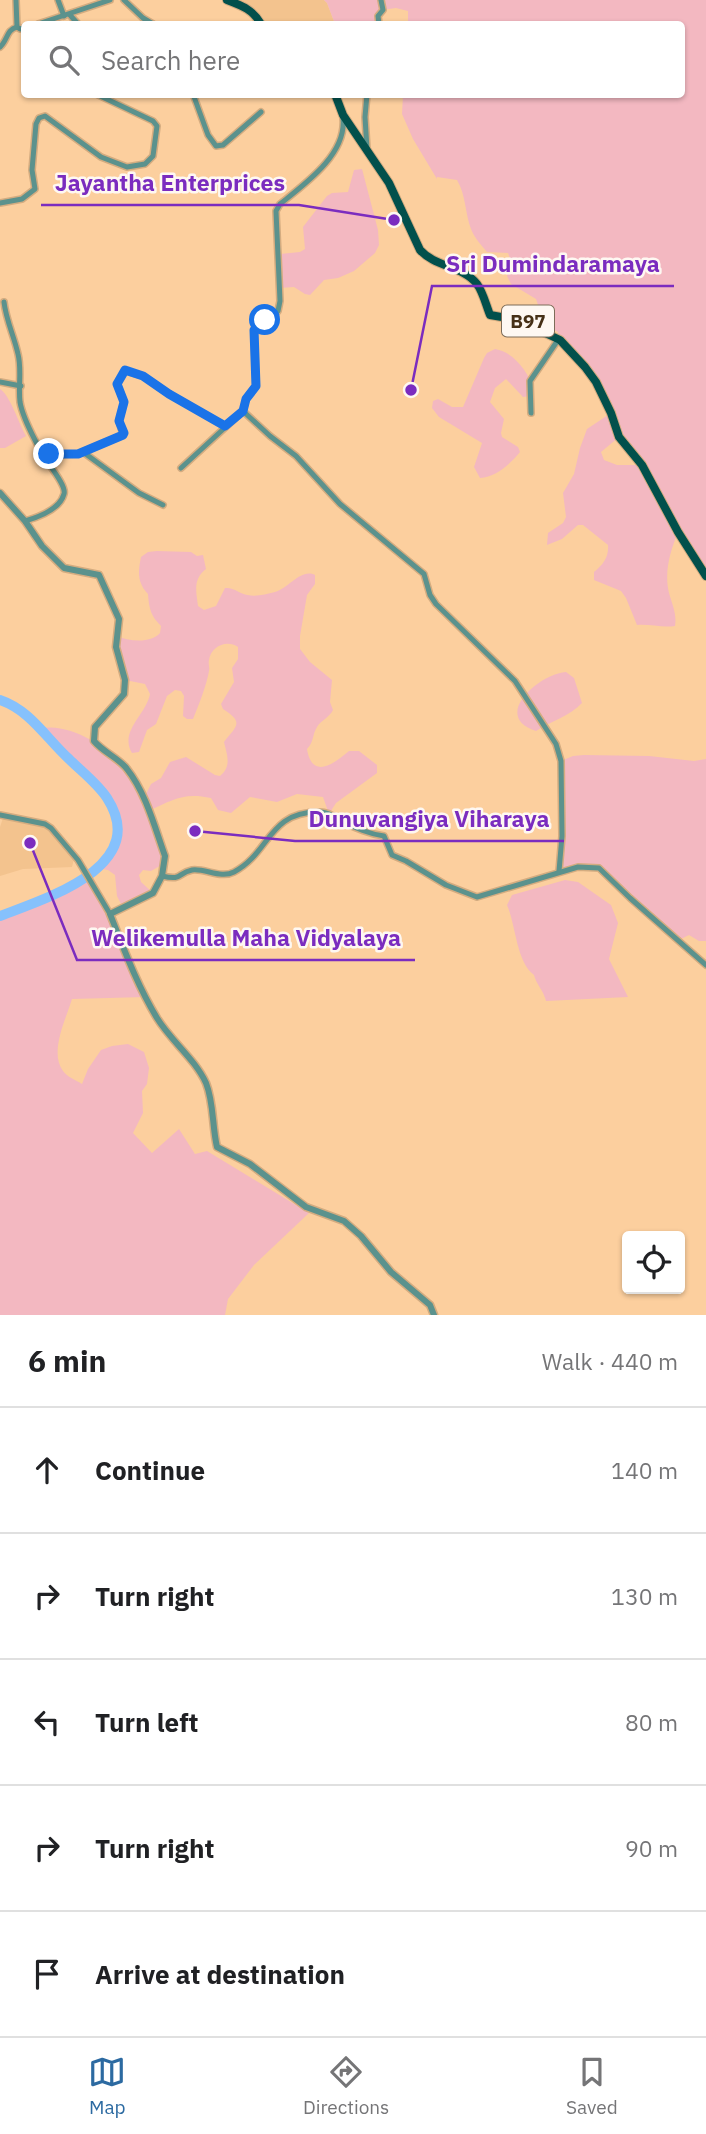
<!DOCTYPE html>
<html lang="en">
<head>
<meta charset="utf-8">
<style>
	:root { --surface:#fff; --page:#f6f6f6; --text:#202124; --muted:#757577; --line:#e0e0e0; --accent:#2c6aa1 }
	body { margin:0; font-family:"IBM Plex Sans",sans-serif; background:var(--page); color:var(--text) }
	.controls { position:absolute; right:21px; bottom:21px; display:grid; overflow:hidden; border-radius:7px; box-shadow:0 2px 5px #0004 }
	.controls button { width:63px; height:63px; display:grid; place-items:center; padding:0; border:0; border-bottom:2px solid var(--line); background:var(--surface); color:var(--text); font:35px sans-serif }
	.stop { position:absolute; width:21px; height:21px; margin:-16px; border:5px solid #1a73e8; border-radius:50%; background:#fff }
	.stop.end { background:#1a73e8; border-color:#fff; box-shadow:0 2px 7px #0008 }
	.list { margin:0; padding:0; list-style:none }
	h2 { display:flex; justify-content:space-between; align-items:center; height:91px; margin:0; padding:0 28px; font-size:30px }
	h2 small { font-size:23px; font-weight:400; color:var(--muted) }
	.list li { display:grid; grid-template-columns:46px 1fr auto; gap:21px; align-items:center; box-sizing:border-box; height:126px; padding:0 28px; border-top:2px solid var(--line) }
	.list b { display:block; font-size:26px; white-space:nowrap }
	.list em { font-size:23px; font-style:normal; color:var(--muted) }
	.icon { flex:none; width:38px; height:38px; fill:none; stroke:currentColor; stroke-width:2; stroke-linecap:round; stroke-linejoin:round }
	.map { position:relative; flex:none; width:706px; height:1315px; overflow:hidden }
	.search { position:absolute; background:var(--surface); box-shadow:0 2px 5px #0004; left:21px; right:21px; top:21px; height:77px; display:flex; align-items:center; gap:18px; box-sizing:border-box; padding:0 24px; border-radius:7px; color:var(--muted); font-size:26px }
	.sheet { height:721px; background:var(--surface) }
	nav { display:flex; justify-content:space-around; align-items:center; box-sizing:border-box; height:98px; border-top:2px solid var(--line); background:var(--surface); font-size:19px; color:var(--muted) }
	nav a { display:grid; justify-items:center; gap:4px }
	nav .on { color:var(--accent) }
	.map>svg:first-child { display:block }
	.built { fill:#f3c38e }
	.green { fill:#f3b8c1; fill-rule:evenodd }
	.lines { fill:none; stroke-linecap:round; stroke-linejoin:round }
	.river { stroke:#86c1fc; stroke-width:10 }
	.minor-casing { stroke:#d4ac80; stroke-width:8 }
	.tertiary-casing { stroke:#d4ac80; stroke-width:9 }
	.primary-casing { stroke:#d4ac80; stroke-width:10 }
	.minor { stroke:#5b928d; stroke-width:5 }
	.tertiary { stroke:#5b928d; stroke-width:6 }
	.primary { stroke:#02504c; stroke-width:8 }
	.route { stroke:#1a73e8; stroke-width:9 }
	.labels { text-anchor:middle; stroke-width:5; stroke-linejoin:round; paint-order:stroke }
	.shield { fill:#fef8f2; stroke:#7d6c58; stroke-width:2 }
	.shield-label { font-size:19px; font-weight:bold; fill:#463016 }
	.leader { fill:none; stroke:#7b2cbf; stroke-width:2.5 }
	.callout-dot { fill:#7b2cbf; stroke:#fef8f2; stroke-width:2.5 }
	.callout-label { font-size:23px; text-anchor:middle; font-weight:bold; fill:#7b2cbf; stroke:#fef8f2; stroke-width:5; stroke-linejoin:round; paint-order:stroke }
</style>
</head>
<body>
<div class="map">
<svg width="706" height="1315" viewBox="0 0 706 1315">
	<rect width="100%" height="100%" fill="#fccf9e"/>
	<g class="built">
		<polygon points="227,0 324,0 327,3 335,24 261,24"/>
		<polygon points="3,818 47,828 74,859 72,867 23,869 0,876 0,827"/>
	</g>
	<g class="green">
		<path d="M 324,0 L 706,0 L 706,575 L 678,532 C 670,552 664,572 669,593 C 672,604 677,614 675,626 C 662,628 650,624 637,625 L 626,598 L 621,591 L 594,580 L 594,572 C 603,565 609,557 608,545 L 583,525 L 578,525 L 562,539 L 547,545 L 548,533 L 563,523 L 566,517 L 563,493 L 574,474 L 580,448 L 587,429 L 611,413 L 596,382 L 558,340 L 558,332 L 545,325 L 536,299 L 511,284 L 507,276 L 511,261 L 508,253 L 487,252 C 481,245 474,237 471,229 C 465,213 466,195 457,180 L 437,177 L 437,179 L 413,139 L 402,114 L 403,95 L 682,94 L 682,24 L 408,24 L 408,11 L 396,8 L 382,10 L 378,16 L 379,24 L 335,24 L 327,3 ZM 619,437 L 641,465 L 617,465 L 604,460 L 601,452 Z"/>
		<polygon points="362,169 378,230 379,245 375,253 354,271 338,278 324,280 310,295 305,294 294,287 280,288 280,254 300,252 305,249 303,227 327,196 332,193 348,192 354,170"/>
		<path d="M 495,349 C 514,352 527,371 534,388 L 530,396 L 523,397 L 506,379 L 495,388 L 490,402 L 504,419 L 501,433 L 502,437 L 518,447 L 520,452 C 510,464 496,477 480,478 L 474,467 L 482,443 L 439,417 L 432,408 L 433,401 L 438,399 L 452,407 L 463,407 L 484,358 L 487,353 Z"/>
		<path d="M 0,389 C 10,395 19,424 26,436 L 5,448 L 0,448 Z"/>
		<path d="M 157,551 L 191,552 L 197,556 L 203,555 L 206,569 C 193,579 196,591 198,606 L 204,610 L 216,606 L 225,588 C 232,588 235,590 241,593 C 252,598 264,595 275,592 C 289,588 301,568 315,575 L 315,584 L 307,595 L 300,636 L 300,649 L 310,662 L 332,680 L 330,702 L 333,710 C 329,718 321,720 317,727 C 312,735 314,742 307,749 C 312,780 334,764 349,751 L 359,751 L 377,765 L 377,773 L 336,803 L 329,814 L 323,797 L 297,794 L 277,802 L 250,797 L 231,813 L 218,810 L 211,798 C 183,792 173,800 148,811 L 165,863 L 151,871 L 143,870 L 139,875 L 141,882 L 153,893 L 123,908 L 117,896 L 115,875 L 108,870 L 96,868 C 105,859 116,850 119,838 C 126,803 62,754 41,729 C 66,721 113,749 127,769 C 134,778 138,788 144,798 L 151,784 L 161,778 L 170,762 L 186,757 L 215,775 L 220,776 C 232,766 227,755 224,742 C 236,726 245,723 223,709 L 221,704 L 234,682 L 232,668 L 238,659 L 238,647 C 227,639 211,646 209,660 C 208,664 210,668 209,671 C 207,684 198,707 193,719 L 187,719 L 183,716 L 184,696 L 181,691 L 175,690 L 167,696 L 156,724 L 147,730 L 139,752 L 132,753 C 119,731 146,715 150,694 L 145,684 L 125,680 L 116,636 C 129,641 150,644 160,633 L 161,626 C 151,616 149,609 148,594 C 137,582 138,572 141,557 L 148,552 Z"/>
		<path d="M 566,672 L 574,678 L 582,703 C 570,716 551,721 536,731 C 491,717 538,674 566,672 Z"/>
		<polygon points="584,755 649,756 694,761 706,759 706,941 699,941 689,935 677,941 599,868 559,871 561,761 573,756"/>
		<path d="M 88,875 L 106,905 L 146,997 L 72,999 C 66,1019 49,1052 63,1071 C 67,1077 76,1080 82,1084 L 88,1069 L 101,1050 L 112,1046 L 128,1044 L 144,1052 L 149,1068 L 147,1084 L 142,1091 L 143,1113 L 133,1133 L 152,1153 L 179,1129 L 195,1154 L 207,1151 L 309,1213 L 254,1265 L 228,1299 L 225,1315 L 0,1315 L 0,916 L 64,892 Z"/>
		<path d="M 565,880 L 578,882 L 611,905 L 618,923 L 609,959 L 628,997 L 546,1001 C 544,991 536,984 534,975 C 516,961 516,925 507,905 L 512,895 Z"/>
	</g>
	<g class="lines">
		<path class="river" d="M 0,700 C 30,710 46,738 69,759 C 81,771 97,783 107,798 C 151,866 47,898 0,916"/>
		<defs>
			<g id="minor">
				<polyline points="16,0 17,27 20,29 24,28"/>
				<polyline points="58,0 64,16"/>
				<polyline points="124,0 143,18 153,24"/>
				<polyline points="70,15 78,24"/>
				<polyline points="38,24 110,0"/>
				<polyline points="379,24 378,16 383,10 381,0"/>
				<path d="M 0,47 C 8,40 6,30 17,27"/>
				<polyline points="193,94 208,135 216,146 223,145 261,112"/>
				<polyline points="367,149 365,117 367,94"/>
				<polyline points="0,203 22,199 35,189 32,170 36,124 39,118 45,116 101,157 127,167 145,164 153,156 157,126 153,121 96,94"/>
				<path d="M 4,302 C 6,320 14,336 18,354 C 22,370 18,387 20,402 C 23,420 34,437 41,452 C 46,462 67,485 64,494 C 60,509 39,517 25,521"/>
				<polyline points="0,382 21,386"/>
				<polyline points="243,411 270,436 296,456 340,504 424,574 430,595 436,604 515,681 556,744 561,761 562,836 559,871"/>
				<polyline points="531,413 530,381 558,340"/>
				<polyline points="83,452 139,493 163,505"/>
				<polyline points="42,455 78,454 123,435 119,421 124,402 117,384 125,371 143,376 169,394 225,426"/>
				<path d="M 181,468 L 243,411 L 246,399 L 256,386 L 254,330 L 278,311 L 280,301 L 276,211 L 280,204 C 305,184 347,154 343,118"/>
				<polyline points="0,815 45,824 51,828 78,860 110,914"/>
				<path d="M 162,876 C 183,881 177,873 192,870 C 205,868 221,879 234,872 C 270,853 268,812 318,812 C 328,811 335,818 343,822 C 356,828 369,834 384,836 L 392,855 L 406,861 L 446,885 L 477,897 L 578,867 L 599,868 L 630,898 L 706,965"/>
			</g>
			<path id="tertiary" d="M 0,493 L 25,521 L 42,546 L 64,568 L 99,575 L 119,619 L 116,647 L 125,680 L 124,694 L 95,727 L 94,741 C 103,752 120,759 127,769 C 146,793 155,828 165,856 L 162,876 L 153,893 L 110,914 C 124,949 137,985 157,1018 C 171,1041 195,1059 206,1083 C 214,1103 212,1126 217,1147 L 250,1164 L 306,1207 L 344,1221 L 361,1236 L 391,1272 L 430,1305 L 434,1315"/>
			<g id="primary">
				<path d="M 227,0 C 243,6 253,10 261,24"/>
				<path d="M 335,94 L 343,115 L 389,183 L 420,250 C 435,267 463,266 477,284 C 483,292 486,305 490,315 L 530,322 L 541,331 L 560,340 L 585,367 L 596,382 L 611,413 L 619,437 L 642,465 L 678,532 L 706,576"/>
			</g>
		</defs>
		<use href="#minor" class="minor-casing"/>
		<use href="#tertiary" class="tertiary-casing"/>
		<use href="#primary" class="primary-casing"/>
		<use href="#minor" class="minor"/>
		<use href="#tertiary" class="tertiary"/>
		<use href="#primary" class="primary"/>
	</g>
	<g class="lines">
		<polyline class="route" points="49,454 78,454 123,435 124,433 119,421 124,402 117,384 125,370 143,376 169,394 225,426 243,411 246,399 256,386 254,330 265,320"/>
	</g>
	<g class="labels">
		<rect class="shield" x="502" y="305.5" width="52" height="31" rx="5"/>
		<g class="shield-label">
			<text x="528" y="328">B97</text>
		</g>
	</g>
	<path class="leader" d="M394 220L299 205H41M411 390L432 286H674M195 831L295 841H564M30 843L77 960H415"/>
	<g class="callout-dot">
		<circle cx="394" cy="220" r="7"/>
		<circle cx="411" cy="390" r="7"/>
		<circle cx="195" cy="831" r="7"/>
		<circle cx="30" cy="843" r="7"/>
	</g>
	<g class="callout-label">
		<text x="170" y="191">Jayantha Enterprices</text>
		<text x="553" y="272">Sri Dumindaramaya</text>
		<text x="429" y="827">Dunuvangiya Viharaya</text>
		<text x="246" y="946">Welikemulla Maha Vidyalaya</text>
	</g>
</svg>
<div class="controls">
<button><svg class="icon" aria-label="locate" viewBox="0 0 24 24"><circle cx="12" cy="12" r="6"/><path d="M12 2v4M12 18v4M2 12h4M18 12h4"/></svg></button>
</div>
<div class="stop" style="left:265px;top:320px"></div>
<div class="stop end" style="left:49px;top:454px"></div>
<div class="search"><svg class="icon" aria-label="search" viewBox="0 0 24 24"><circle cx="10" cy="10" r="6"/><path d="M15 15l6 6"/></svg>Search here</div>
</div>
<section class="sheet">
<h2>6 min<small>Walk · 440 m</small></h2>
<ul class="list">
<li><svg class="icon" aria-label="ahead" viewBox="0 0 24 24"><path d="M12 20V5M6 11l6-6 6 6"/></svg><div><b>Continue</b></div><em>140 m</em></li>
<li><svg class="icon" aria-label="right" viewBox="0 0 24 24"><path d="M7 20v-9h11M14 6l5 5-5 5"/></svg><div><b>Turn right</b></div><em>130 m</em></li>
<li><svg class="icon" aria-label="left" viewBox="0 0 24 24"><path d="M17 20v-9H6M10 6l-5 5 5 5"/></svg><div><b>Turn left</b></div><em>80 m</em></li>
<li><svg class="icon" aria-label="right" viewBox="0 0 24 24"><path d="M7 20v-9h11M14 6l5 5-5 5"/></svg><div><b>Turn right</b></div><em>90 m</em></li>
<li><svg class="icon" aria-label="arrive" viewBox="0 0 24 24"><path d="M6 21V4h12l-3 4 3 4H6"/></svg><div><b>Arrive at destination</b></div></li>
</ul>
</section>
<nav>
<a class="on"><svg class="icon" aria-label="map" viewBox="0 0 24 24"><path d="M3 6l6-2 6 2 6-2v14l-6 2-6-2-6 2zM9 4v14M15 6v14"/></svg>Map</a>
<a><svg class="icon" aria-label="directions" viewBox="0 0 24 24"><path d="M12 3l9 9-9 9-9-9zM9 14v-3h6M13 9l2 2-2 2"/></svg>Directions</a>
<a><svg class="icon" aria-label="saved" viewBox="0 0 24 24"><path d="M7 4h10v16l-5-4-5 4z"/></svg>Saved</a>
</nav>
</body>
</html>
